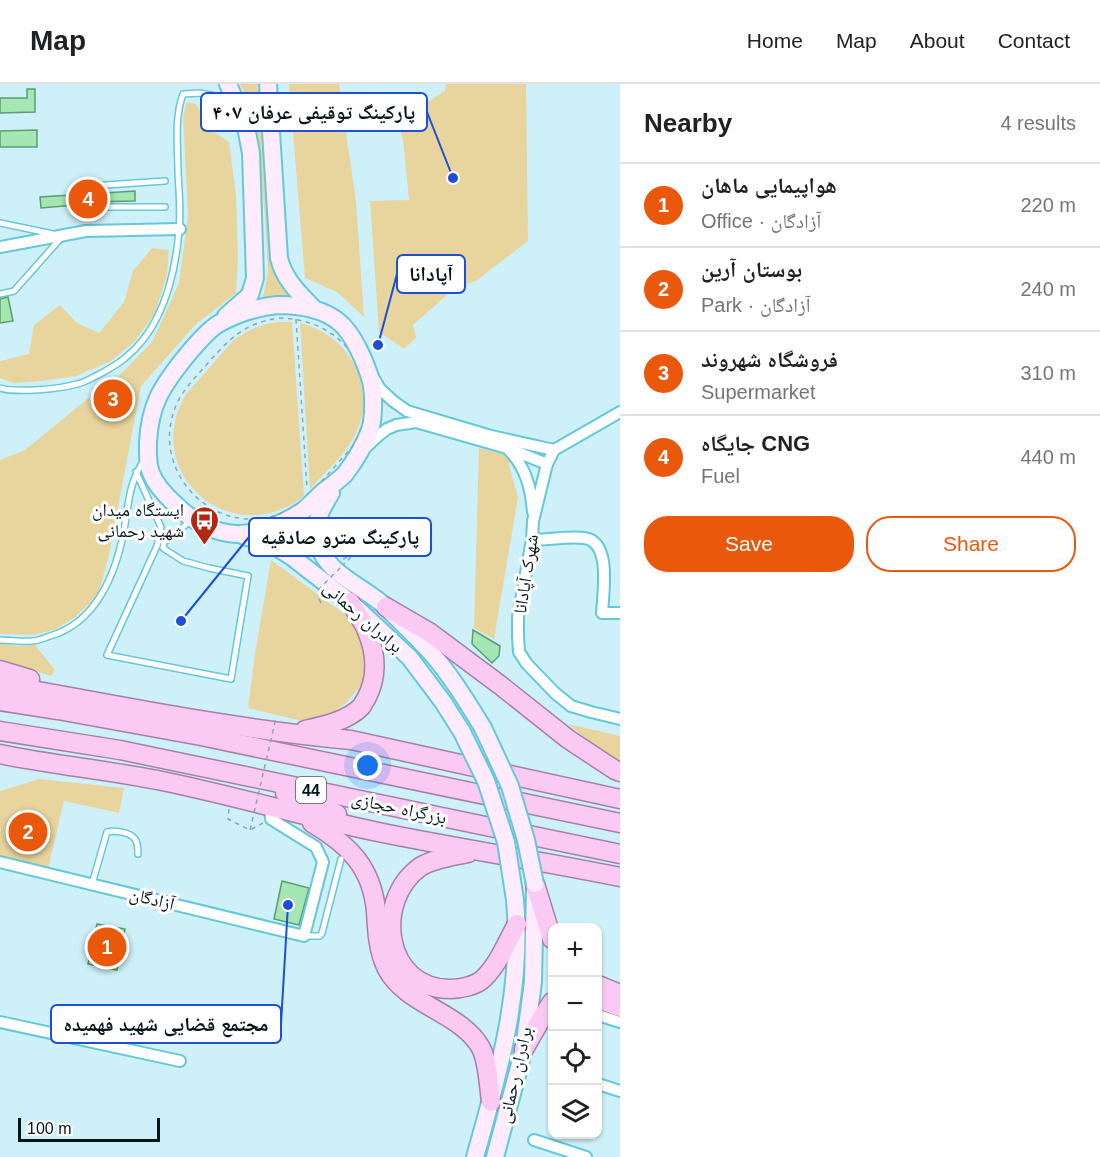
<!DOCTYPE html>
<html lang="en">
<head>
<meta charset="utf-8">
<style>
	:root { --surface:#fff; --page:#f6f6f6; --text:#202124; --muted:#757577; --line:#e0e0e0; --accent:#ea580c }
	body { margin:0; font-family:Helvetica,"Noto Naskh Arabic",sans-serif; background:var(--page); color:var(--text) }
	.controls { position:absolute; right:18px; bottom:18px; display:grid; overflow:hidden; border-radius:12px; box-shadow:0 2px 4px #0004 }
	.controls button { width:54px; height:54px; display:grid; place-items:center; padding:0; border:0; border-bottom:2px solid var(--line); background:var(--surface); color:var(--text); font:30px sans-serif }
	.scale { position:absolute; left:18px; bottom:15px; width:142px; box-sizing:border-box; padding-left:6px; border:3px solid #021519; border-top:0; font-size:16px; line-height:21px; white-space:nowrap; color:#021519; -webkit-text-stroke:4px #fff; paint-order:stroke }
	.you { position:absolute; left:368px; top:682px; width:21px; height:21px; margin:-15px; border:4px solid #fff; border-radius:50%; background:#1a73e8; box-shadow:0 0 0 9px #1a73e833 }
	.badge { display:grid; place-items:center; width:39px; height:39px; border-radius:50%; background:var(--accent); color:#fff; font-size:20px; font-weight:700 }
	.pin { position:absolute; translate:-50% -50%; border:3px solid #fff; box-shadow:0 2px 6px #0006 }
	.list { margin:0; padding:0; list-style:none }
	h2 { display:flex; justify-content:space-between; align-items:center; height:78px; margin:0; padding:0 24px; font-size:26px }
	h2 small { font-size:20px; font-weight:400; color:var(--muted) }
	.list li { display:grid; grid-template-columns:39px 1fr auto; gap:18px; align-items:center; box-sizing:border-box; height:84px; padding:0 24px; border-top:2px solid var(--line) }
	.list b { display:block; font-size:22px; white-space:nowrap }
	.list p { margin:0; font-size:20px; white-space:nowrap; color:var(--muted) }
	.list em { font-size:20px; font-style:normal; color:var(--muted) }
	.actions { display:flex; gap:12px; padding:18px 24px }
	.actions a { flex:1; padding:14px 0; border:2px solid var(--accent); border-radius:24px; text-align:center; font-size:21px; color:var(--accent) }
	.actions .main { background:var(--accent); color:#fff }
	.icon { flex:none; width:33px; height:33px; fill:none; stroke:currentColor; stroke-width:2; stroke-linecap:round; stroke-linejoin:round }
	.map { position:relative; flex:none; width:620px; height:1073px; overflow:hidden }
	header { display:flex; align-items:center; gap:36px; box-sizing:border-box; height:84px; padding:0 30px; background:var(--surface); border-bottom:2px solid var(--line) }
	header strong { font-size:28px }
	nav { display:flex; gap:33px; margin-inline-start:auto; font-size:21px }
	main { display:flex }
	aside { flex:1; background:var(--surface) }
	.map>svg:first-child { display:block }
	.green { fill:#e8d59e }
	.building { fill:#a4e6b4; stroke:#5d9d6e; stroke-width:1.5 }
	.lines { fill:none; stroke-linecap:round; stroke-linejoin:round }
	.service-casing { stroke:#65c8da; stroke-width:8 }
	.minor-casing { stroke:#65c8da; stroke-width:14 }
	.secondary-casing { stroke:#65c8da; stroke-width:20 }
	.trunk-casing { stroke:#a382a5; stroke-width:21 }
	.path { stroke:#8ba8af; stroke-width:1.5; stroke-dasharray:4.5 4.5; stroke-linecap:butt }
	.service { stroke:#fff; stroke-width:5 }
	.minor { stroke:#fff; stroke-width:10 }
	.secondary { stroke:#feebfb; stroke-width:16 }
	.trunk { stroke:#fbcaf4; stroke-width:18 }
	.secondary-bridge-casing { stroke:#65c8da; stroke-width:20; stroke-linecap:butt }
	.path-bridge { stroke:#8ba8af; stroke-width:1.5; stroke-dasharray:4.5 4.5; stroke-linecap:butt }
	.secondary-bridge { stroke:#feebfb; stroke-width:16 }
	.labels { text-anchor:middle; stroke-width:6; stroke-linejoin:round; paint-order:stroke }
	.shield { fill:#fff; stroke:#4e5b5e; stroke-width:1.5 }
	.shield-label { font-size:16px; font-weight:bold; fill:#021519 }
	.poi-label { font-size:18px; fill:#021519; stroke:#fff; text-anchor:end }
	.street-label { font-size:18px; fill:#021519; stroke:#fff }
	.leader { fill:none; stroke:#1d4ed8; stroke-width:2 }
	.callout-dot { fill:#1d4ed8; stroke:#fff; stroke-width:2 }
	.callout { fill:#fff; stroke:#1d4ed8; stroke-width:2 }
	.callout-label { font-size:20px; text-anchor:middle; font-weight:bold; fill:#021519 }
</style>
</head>
<body>
<header>
<strong>Map</strong>
<nav><a>Home</a><a>Map</a><a>About</a><a>Contact</a></nav>
</header>
<main>
<div class="map">
<svg width="620" height="1073" viewBox="0 0 620 1073">
	<rect width="100%" height="100%" fill="#cef1f9"/>
	<g class="green">
		<polygon points="240,0 257,0 262,21 281,198 289,214 273,213 261,217 265,205 268,187 265,133 258,63 253,33 248,17"/>
		<polygon points="289,0 339,0 356,117 364,233 337,208 305,194"/>
		<polygon points="446,0 526,0 528,157 476,197 455,204 413,241 416,254 404,265 379,248 370,117 409,116 403,56 397,35 409,23 422,27 428,18 445,7"/>
		<polygon points="187,18 196,20 213,47 229,58 236,111 238,174 236,209 195,241 141,302 109,471 98,512 74,534 54,546 33,551 0,550 0,376 25,366 91,312 115,296 152,258 179,199 188,132 183,33"/>
		<polygon points="152,164 169,166 167,191 155,229 135,257 111,277 76,292 41,297 14,299 0,294 0,277 29,270 34,241 60,221 77,239 99,249 124,218 133,187"/>
		<path d="M 279,238 L 292,238 L 304,412 C 232,469 139,389 186,310 L 233,257 C 247,246 261,240 279,238 Z"/>
		<path d="M 300,239 C 350,252 379,303 355,351 C 344,372 325,388 310,405 Z"/>
		<polygon points="479,364 510,372 509,381 518,413 494,555 474,544"/>
		<polygon points="271,476 343,529 357,545 364,563 365,582 363,599 346,619 332,629 302,637 248,624 255,570"/>
		<polygon points="0,559 16,562 35,561 55,586 51,592 0,575"/>
		<polygon points="568,640 620,652 620,678 603,668"/>
		<polygon points="39,695 124,704 119,729 64,717 48,785 0,775 0,707"/>
	</g>
	<g class="building">
		<polygon points="27,5 35,5 35,28 0,29 0,14 27,14"/>
		<polygon points="37,46 37,63 0,63 0,47"/>
		<polygon points="135,107 135,117 92,118 88,120 41,124 40,113"/>
		<polygon points="8,213 13,237 0,239 0,215"/>
		<polygon points="473,546 500,562 499,572 492,579 472,560"/>
		<polygon points="282,797 309,804 299,841 274,835"/>
		<polygon points="97,840 125,845 117,886 88,880"/>
	</g>
	<g class="lines">
		<defs>
			<g id="service">
				<polyline points="92,102 165,97"/>
				<polyline points="92,123 165,123"/>
				<polyline points="0,139 53,150"/>
				<polyline points="0,210 14,207 61,154"/>
				<path d="M 0,304 C 17,309 60,305 77,300 C 84,299 91,294 98,291 C 107,286 117,281 125,274 C 163,244 175,192 179,147 C 181,128 179,107 178,88 C 178,62 174,35 183,10 L 200,9 L 230,15"/>
				<polyline points="136,388 161,443 157,462 107,571 231,595 248,492 209,484 183,477 163,464 164,458 172,453 191,436"/>
				<path d="M 0,556 C 11,556 22,558 32,557 C 38,557 44,554 50,552 C 96,539 116,490 124,446 C 129,419 128,401 144,376"/>
				<path d="M 92,800 L 107,748 C 114,746 130,748 135,755 C 138,759 138,765 138,770"/>
				<polyline points="304,852 320,852 322,849 341,775"/>
			</g>
			<g id="minor">
				<polyline points="0,163 86,147 180,145"/>
				<polyline points="373,293 380,305 393,317 407,327 491,352 554,366"/>
				<polyline points="620,328 554,366 547,380 533,437 532,456 518,533 518,552 519,568 527,580 555,609 571,622 591,628 620,635"/>
				<polyline points="366,363 379,351 387,345 396,341 416,338 507,364 547,380"/>
				<path d="M 509,366 C 526,384 531,404 533,428"/>
				<path d="M 532,456 C 547,456 570,452 584,454 C 612,457 603,509 602,529 L 620,529"/>
				<polyline points="0,778 304,852 323,778 316,763 271,735 270,723"/>
				<polyline points="598,931 620,938"/>
				<polyline points="0,938 180,977"/>
				<polyline points="598,1000 620,1007"/>
				<polyline points="534,1056 586,1073"/>
			</g>
			<g id="secondary">
				<path d="M 268,0 L 279,174 C 284,196 300,210 315,226"/>
				<path d="M 278,221 C 299,221 322,224 339,238 C 353,249 366,279 371,297 C 374,310 374,334 370,346 C 364,362 355,377 345,390 C 339,396 331,402 324,407 C 317,413 311,420 304,426 C 287,438 258,451 236,450 C 214,449 192,437 176,421 C 166,412 156,402 151,389 C 147,379 148,368 148,358 C 150,321 161,304 183,276 C 190,267 208,246 218,240 C 236,230 258,223 278,221 Z"/>
				<polyline points="226,232 250,211 255,194 251,69 246,43 228,0"/>
				<path d="M 331,409 C 321,425 312,441 318,460 C 328,492 366,503 388,525 C 403,540 419,555 433,571 C 452,593 468,619 483,644"/>
				<polyline points="244,452 270,459 292,473 350,518 410,574 443,618 462,648"/>
				<path d="M 475,1073 C 499,989 523,904 515,816"/>
				<polyline points="495,1073 524,965 533,898 535,805"/>
			</g>
			<g id="trunk">
				<polyline points="386,523 429,548 500,601 568,655 615,686 620,688"/>
				<polyline points="0,586 30,595"/>
				<path d="M 0,600 C 116,621 233,645 351,656 L 620,715"/>
				<polyline points="0,617 58,626 201,652 620,739"/>
				<path d="M 305,646 C 323,642 347,637 361,623 C 363,621 364,617 366,615 C 378,593 376,569 367,547 C 363,537 355,527 350,518"/>
				<polyline points="0,647 120,666 620,770"/>
				<path d="M 0,670 C 53,681 108,686 162,697 C 236,712 309,734 383,749 C 462,765 541,777 620,793"/>
				<polyline points="285,709 337,730"/>
				<path d="M 312,739 C 348,760 372,783 376,827 C 377,847 378,867 387,885 C 407,922 461,928 481,964 C 488,978 489,1002 491,1018"/>
				<path d="M 468,769 C 454,772 432,775 420,783 C 373,817 384,905 450,905 C 460,905 476,902 484,894 C 499,879 507,858 517,840"/>
				<polyline points="535,800 552,855"/>
				<polyline points="598,901 620,910"/>
				<polyline points="598,915 620,923"/>
				<polyline points="524,965 544,930 552,918"/>
			</g>
		</defs>
		<use href="#service" class="service-casing"/>
		<use href="#minor" class="minor-casing"/>
		<use href="#secondary" class="secondary-casing"/>
		<use href="#trunk" class="trunk-casing"/>
		<g class="path">
			<path d="M 279,234 C 349,235 388,300 353,362 L 306,415 C 291,426 274,434 256,435 C 199,438 155,381 174,327 C 180,308 195,294 208,279 C 230,254 245,239 279,234 Z"/>
			<polyline points="296,235 307,404"/>
			<polyline points="343,475 351,472 354,469 346,479"/>
			<polyline points="321,519 319,515 322,512"/>
			<polyline points="229,725 228,735 250,746 263,739"/>
		</g>
		<use href="#service" class="service"/>
		<use href="#minor" class="minor"/>
		<use href="#secondary" class="secondary"/>
		<use href="#trunk" class="trunk"/>
		<defs>
			<g id="secondary-bridge">
				<polyline points="483,644 510,702 526,756 535,800"/>
				<polyline points="462,648 486,697 506,758 515,816"/>
			</g>
		</defs>
		<use href="#secondary-bridge" class="secondary-bridge-casing"/>
		<g class="path-bridge">
			<polyline points="318,506 345,479"/>
			<polyline points="250,746 276,634"/>
		</g>
		<use href="#secondary-bridge" class="secondary-bridge"/>
	</g>
	<defs>
		<symbol id="bus-pin" viewBox="-11 -11 22 30"><path d="M0 17L-7.5 6A9.5 9.5 0 1 1 7.5 6Z" fill="#b42712" stroke="#fff"/><path d="M-5-6H5V4H4V6H2V4H-2V6H-4V4H-5ZM-3.5-4V0h7V-4ZM-3.5 1.2v1.5H-2V1.2ZM2 1.2v1.5H3.5V1.2Z" fill="#fff"/></symbol>
	</defs>
	<g fill-rule="evenodd">
		<use href="#bus-pin" x="188" y="420" width="33" height="45"/>
	</g>
	<g class="labels">
		<rect class="shield" x="296" y="693" width="30" height="26" rx="4.5"/>
		<g class="shield-label">
			<text x="311" y="712">44</text>
		</g>
		<g class="poi-label">
			<text x="184" y="432">ایستگاه میدان<tspan x="184" dy="21">شهید رحمانی</tspan></text>
		</g>
		<g class="street-label">
			<text transform="translate(526 490) rotate(-81)" y="6">شهرک آپادانا</text>
			<text transform="translate(363 533) rotate(41)" y="6">برادران رحمانی</text>
			<text transform="translate(399 724) rotate(12)" y="6">بزرگراه حجازی</text>
			<text transform="translate(152 815) rotate(14)" y="6">آزادگان</text>
			<text transform="translate(515 991) rotate(-77)" y="6">برادران رحمانی</text>
		</g>
	</g>
	<path class="leader" d="M453 94L427 28M378 261L397 190M181 537L249 453M288 821L281 940"/>
	<g class="callout-dot">
		<circle cx="453" cy="94" r="6"/>
		<circle cx="378" cy="261" r="6"/>
		<circle cx="181" cy="537" r="6"/>
		<circle cx="288" cy="821" r="6"/>
	</g>
	<g class="callout">
		<rect x="201" y="9" width="226" height="38" rx="6"/>
		<rect x="397" y="171" width="68" height="38" rx="6"/>
		<rect x="249" y="434" width="182" height="38" rx="6"/>
		<rect x="51" y="921" width="230" height="38" rx="6"/>
	</g>
	<g class="callout-label">
		<text x="314" y="35">پارکینگ توقیفی عرفان ۴۰۷</text>
		<text x="431" y="197">آپادانا</text>
		<text x="340" y="460">پارکینگ مترو صادقیه</text>
		<text x="166" y="947">مجتمع قضایی شهید فهمیده</text>
	</g>
</svg>
<div class="controls">
<button>+</button>
<button>−</button>
<button><svg class="icon" aria-label="locate" viewBox="0 0 24 24"><circle cx="12" cy="12" r="6"/><path d="M12 2v4M12 18v4M2 12h4M18 12h4"/></svg></button>
<button><svg class="icon" aria-label="layers" viewBox="0 0 24 24"><path d="M12 4l9 5-9 5-9-5zM3 14l9 5 9-5"/></svg></button>
</div>
<div class="scale">100 m</div>
<div class="you"></div>
<div class="pin badge" style="left:107px;top:863px">1</div>
<div class="pin badge" style="left:28px;top:748px">2</div>
<div class="pin badge" style="left:113px;top:315px">3</div>
<div class="pin badge" style="left:88px;top:115px">4</div>
</div>
<aside>
<h2>Nearby<small>4 results</small></h2>
<ul class="list">
<li><span class="badge">1</span><div><b>هواپیمایی ماهان</b><p>Office · آزادگان</p></div><em>220 m</em></li>
<li><span class="badge">2</span><div><b>بوستان آرین</b><p>Park · آزادگان</p></div><em>240 m</em></li>
<li><span class="badge">3</span><div><b>فروشگاه شهروند</b><p>Supermarket</p></div><em>310 m</em></li>
<li><span class="badge">4</span><div><b>جایگاه CNG</b><p>Fuel</p></div><em>440 m</em></li>
</ul>
<div class="actions"><a class="main">Save</a><a>Share</a></div>
</aside>
</main>
</body>
</html>
